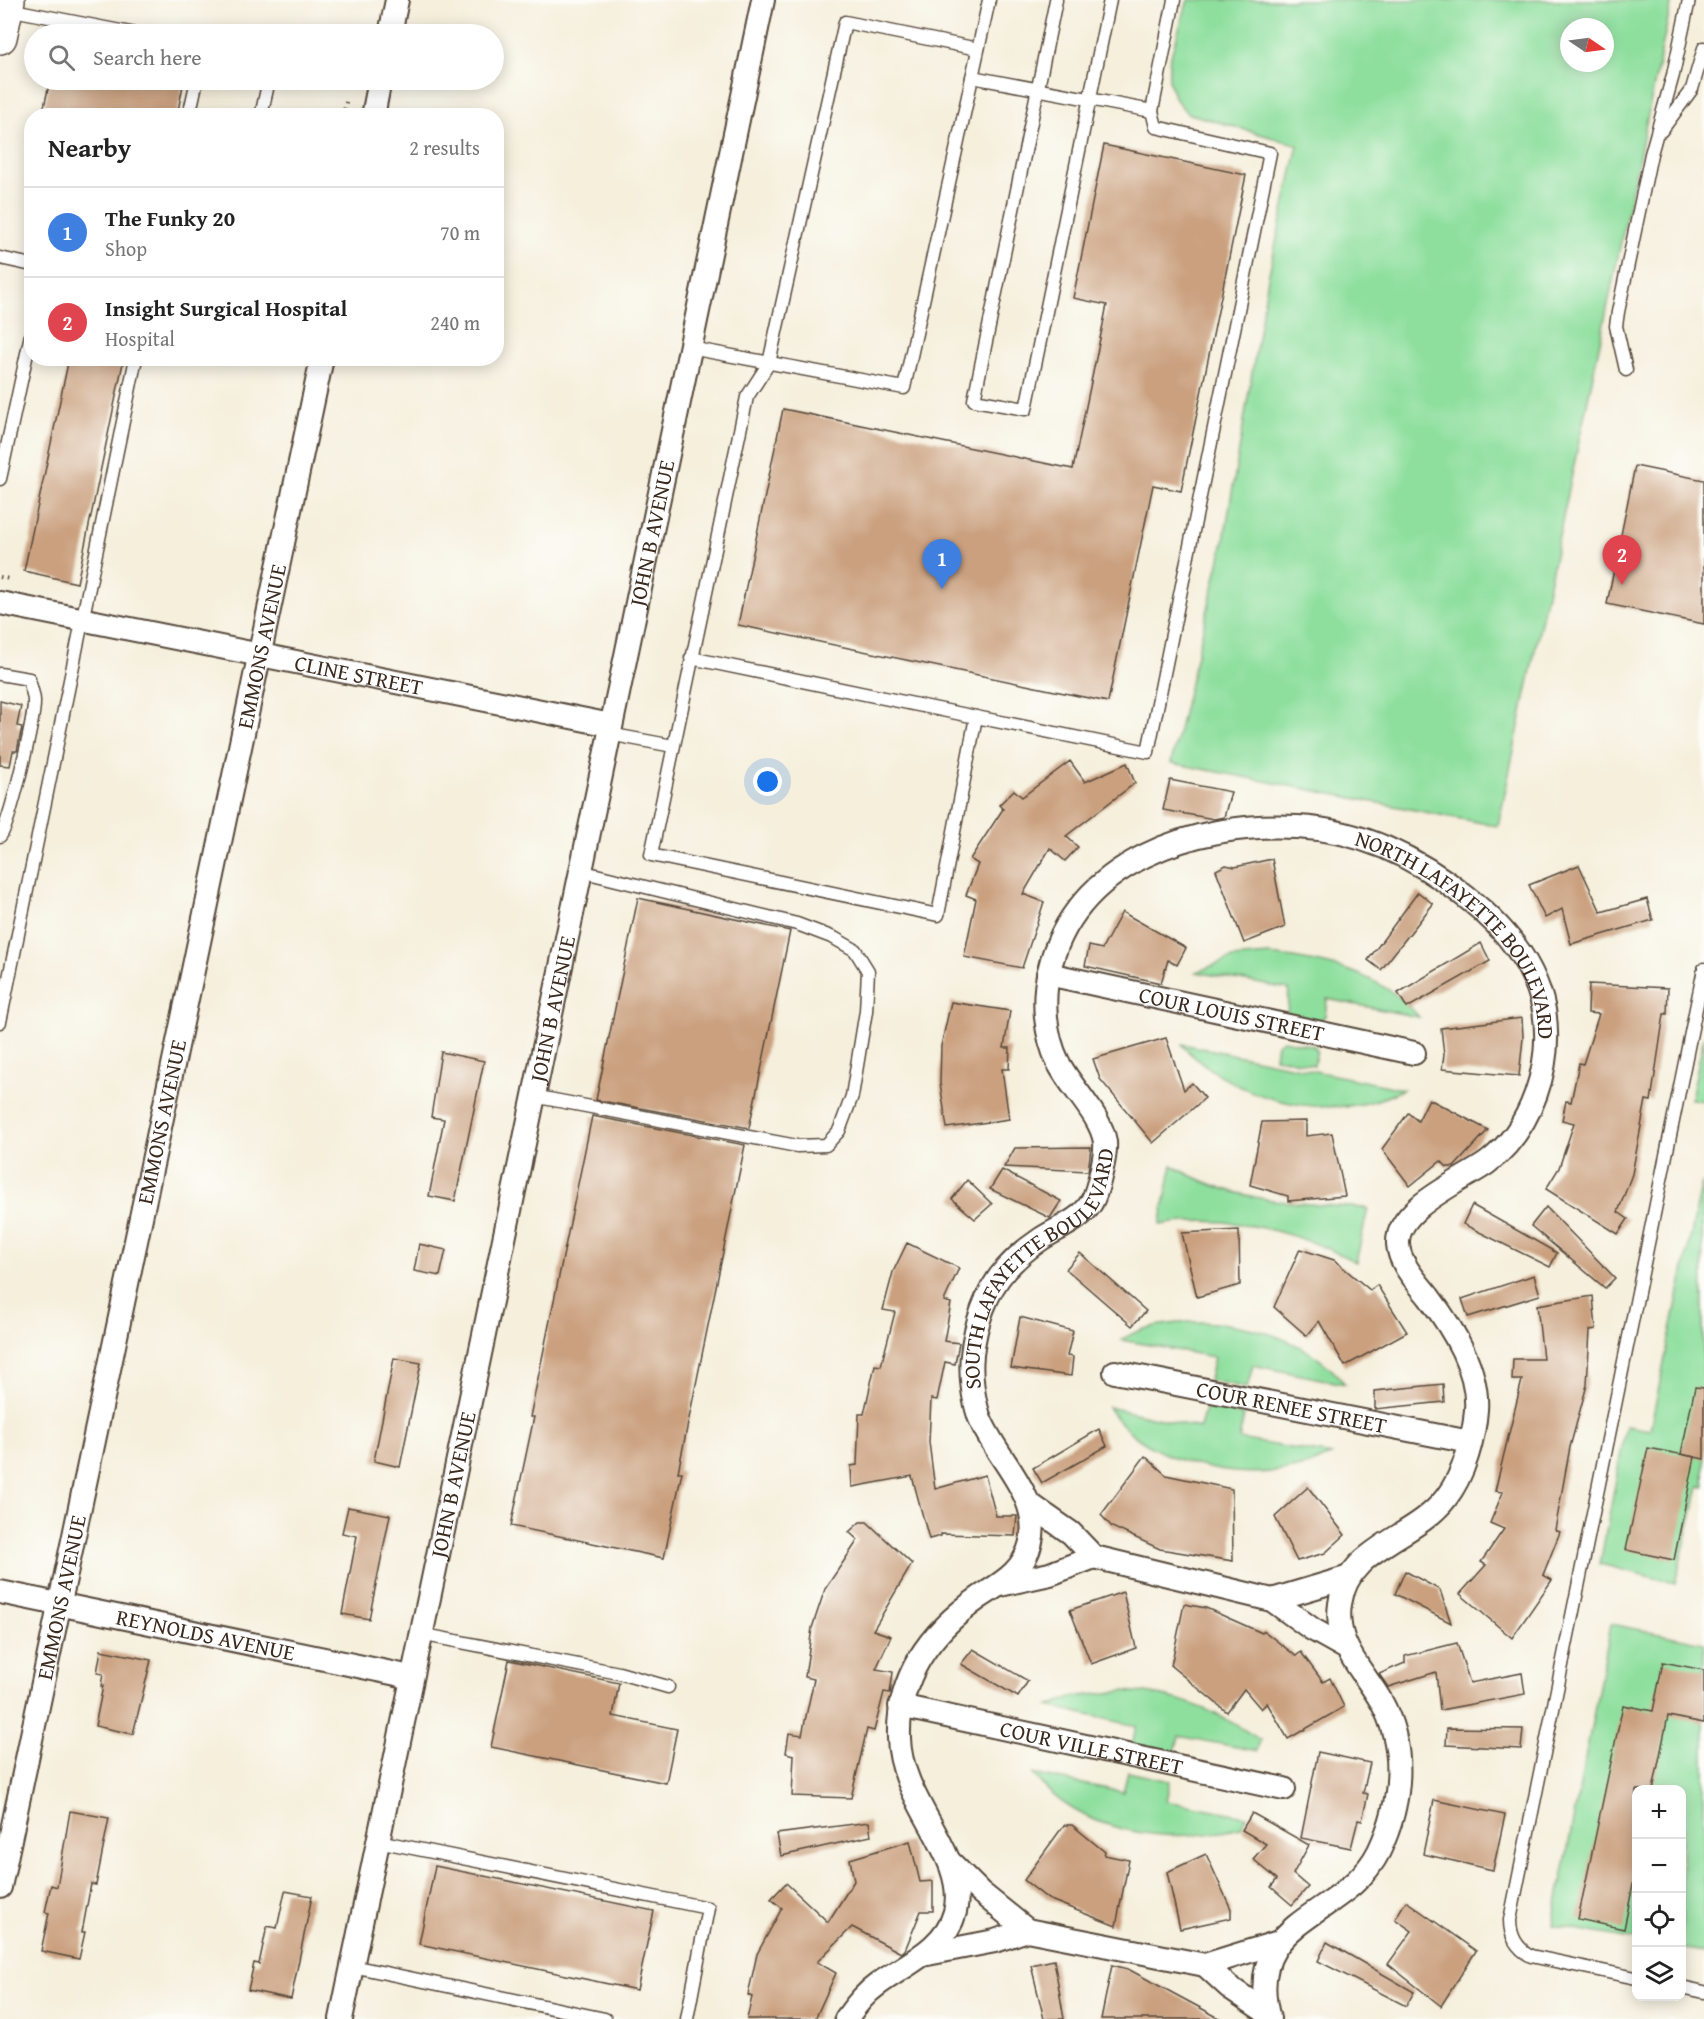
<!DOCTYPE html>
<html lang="en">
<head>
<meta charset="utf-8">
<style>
	:root { --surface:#fff; --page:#f2f2f2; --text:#222; --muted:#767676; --line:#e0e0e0; --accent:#b45309 }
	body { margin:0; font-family:"Gentium Book Plus",serif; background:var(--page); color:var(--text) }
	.controls { position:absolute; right:18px; bottom:18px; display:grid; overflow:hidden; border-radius:12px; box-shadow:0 3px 15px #0003 }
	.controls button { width:54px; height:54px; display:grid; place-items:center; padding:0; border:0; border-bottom:2px solid var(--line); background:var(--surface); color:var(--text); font:30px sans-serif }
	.compass { position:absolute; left:1560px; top:18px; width:54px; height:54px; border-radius:50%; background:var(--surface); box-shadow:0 3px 15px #0003; rotate:103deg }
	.you { position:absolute; left:768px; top:782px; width:21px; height:21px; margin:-15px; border:4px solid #fff; border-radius:50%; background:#1a73e8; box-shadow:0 0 0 9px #1a73e833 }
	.badge { display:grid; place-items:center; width:39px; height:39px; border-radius:50%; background:var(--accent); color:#fff; font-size:20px; font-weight:700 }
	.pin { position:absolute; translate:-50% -50px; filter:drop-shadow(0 2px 3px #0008) }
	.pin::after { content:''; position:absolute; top:32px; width:21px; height:18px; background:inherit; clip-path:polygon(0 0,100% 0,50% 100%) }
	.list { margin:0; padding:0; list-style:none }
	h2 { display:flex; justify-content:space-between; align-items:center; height:78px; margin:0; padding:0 24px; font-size:26px }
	h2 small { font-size:20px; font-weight:400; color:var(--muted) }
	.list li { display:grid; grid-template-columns:39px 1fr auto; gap:18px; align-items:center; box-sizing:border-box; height:90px; padding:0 24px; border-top:2px solid var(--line) }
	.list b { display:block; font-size:22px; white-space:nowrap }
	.list p { margin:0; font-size:20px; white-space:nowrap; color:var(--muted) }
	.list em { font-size:20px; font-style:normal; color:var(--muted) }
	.icon { flex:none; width:33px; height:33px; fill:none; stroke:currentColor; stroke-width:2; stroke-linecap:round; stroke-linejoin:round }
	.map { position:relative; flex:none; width:1704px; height:2019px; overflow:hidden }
	.search { position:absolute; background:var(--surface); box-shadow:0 3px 15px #0003; left:24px; top:24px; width:480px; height:66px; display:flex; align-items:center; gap:15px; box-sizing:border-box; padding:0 21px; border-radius:33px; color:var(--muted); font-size:22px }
	.panel { position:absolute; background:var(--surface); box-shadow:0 3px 15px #0003; left:24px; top:108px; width:480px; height:258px; border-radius:24px }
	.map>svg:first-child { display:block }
	.green { fill:#8edf9e; stroke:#64845e; stroke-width:1.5; fill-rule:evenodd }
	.building { fill:#caa07f }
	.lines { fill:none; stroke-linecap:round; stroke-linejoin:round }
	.lane-casing { stroke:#57483a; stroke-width:15 }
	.street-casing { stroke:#57483a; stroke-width:26 }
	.highway-casing { stroke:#57483a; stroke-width:36 }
	.path { stroke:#57483a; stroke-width:4; stroke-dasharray:1.5 4.5; stroke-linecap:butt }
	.lane { stroke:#fff; stroke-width:12 }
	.street { stroke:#fff; stroke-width:22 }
	.highway { stroke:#fff; stroke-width:33 }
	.labels { text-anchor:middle; stroke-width:5; stroke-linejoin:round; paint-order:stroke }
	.street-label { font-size:22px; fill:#3b2a1e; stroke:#fdfcf7 }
</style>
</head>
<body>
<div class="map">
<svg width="1704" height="2019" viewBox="0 0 1704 2019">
	<rect width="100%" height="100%" fill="#fdfcf7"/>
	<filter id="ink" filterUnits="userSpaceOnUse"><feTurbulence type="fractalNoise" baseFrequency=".0167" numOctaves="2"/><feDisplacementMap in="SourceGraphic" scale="12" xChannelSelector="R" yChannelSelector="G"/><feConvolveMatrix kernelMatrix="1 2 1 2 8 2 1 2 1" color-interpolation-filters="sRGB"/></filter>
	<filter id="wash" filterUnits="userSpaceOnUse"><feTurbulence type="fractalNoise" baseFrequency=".008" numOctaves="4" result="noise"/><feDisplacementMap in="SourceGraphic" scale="24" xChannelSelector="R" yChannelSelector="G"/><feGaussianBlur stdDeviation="1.35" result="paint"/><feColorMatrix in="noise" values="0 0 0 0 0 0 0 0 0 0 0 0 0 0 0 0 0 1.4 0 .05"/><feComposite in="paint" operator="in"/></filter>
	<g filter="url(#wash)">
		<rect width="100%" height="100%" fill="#f5efdc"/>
		<g class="green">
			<path d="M 1188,0 L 1672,0 L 1498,826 L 1171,763 L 1223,546 L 1268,278 L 1298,145 L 1187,113 L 1174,97 L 1169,80 L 1169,62 ZM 1569,27 L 1605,27 L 1605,63 L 1569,63 Z"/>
			<path d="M 1269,955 C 1324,961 1382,972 1419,1017 L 1327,999 L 1325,1016 L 1320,1020 L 1287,1015 L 1289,989 L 1196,972 L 1233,958 Z"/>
			<polygon points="1704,1036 1704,1101 1691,1099"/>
			<polygon points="1283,1040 1314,1046 1317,1050 1314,1065 1275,1057 1277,1044"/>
			<path d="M 1182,1044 L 1403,1089 C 1345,1121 1262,1107 1209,1068 C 1200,1061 1188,1054 1182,1044 Z"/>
			<path d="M 1172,1165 C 1236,1204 1296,1203 1368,1208 L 1356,1262 C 1295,1231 1229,1213 1160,1225 Z"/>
			<polygon points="1702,1182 1704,1487 1699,1486 1675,1583 1600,1564 1626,1426 1650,1430"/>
			<path d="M 1192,1322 C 1248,1322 1309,1339 1345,1384 L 1253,1365 L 1247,1388 L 1209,1380 L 1214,1357 L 1122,1340 C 1143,1325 1167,1324 1192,1322 Z"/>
			<path d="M 1108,1407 L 1200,1428 L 1205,1408 L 1244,1415 L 1239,1439 L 1331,1455 C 1268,1491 1148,1471 1108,1407 Z"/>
			<polygon points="1611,1624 1704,1643 1704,1953 1682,1949 1682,1790 1636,1790 1636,1940 1553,1925"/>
			<path d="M 1124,1691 C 1179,1694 1215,1710 1260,1740 L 1257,1751 L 1179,1736 L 1174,1756 L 1132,1748 L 1136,1726 L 1049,1706 L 1072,1697 Z"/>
			<path d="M 1128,1772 L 1170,1781 L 1166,1801 L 1246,1816 L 1241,1828 C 1169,1845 1081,1835 1033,1774 L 1123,1792 Z"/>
		</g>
		<g id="blocks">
			<g class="building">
				<polygon points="50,80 184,80 177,116 42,116"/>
				<polygon points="1104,145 1246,175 1181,491 1153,485 1108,702 738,625 783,409 1073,469 1107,305 1073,298"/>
				<polygon points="69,358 124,358 77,583 24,571"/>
				<polygon points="1635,466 1704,480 1704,624 1607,604"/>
				<polygon points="0,701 21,706 17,726 22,727 17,751 13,751 10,766 0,765"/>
				<polygon points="1070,761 1085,782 1127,763 1135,783 1066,836 1078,847 1065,861 1050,848 1023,894 1044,902 1022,968 964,957 976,899 966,895 978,864 970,859 1003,809 999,805 1014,790 1022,797"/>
				<polygon points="1170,780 1231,792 1224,817 1214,819 1163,810"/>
				<polygon points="1272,859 1285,927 1244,943 1216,870 1226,865 1235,867"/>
				<polygon points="1579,865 1601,912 1647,899 1653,920 1571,944 1562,909 1545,918 1529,885"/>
				<polygon points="1418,892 1433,904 1381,970 1368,960"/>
				<polygon points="638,898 790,931 749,1128 596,1100"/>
				<polygon points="1122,912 1186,948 1177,965 1168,960 1161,983 1085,966 1089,946 1102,949"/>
				<polygon points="1481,943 1490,961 1407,1008 1398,993"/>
				<polygon points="1589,984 1668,988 1667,1014 1664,1014 1651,1101 1646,1100 1632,1174 1618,1212 1628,1219 1618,1234 1546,1189 1559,1168 1574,1123 1562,1120 1566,1101 1571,1102 1579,1063 1583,1064 1599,1014 1588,1013"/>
				<polygon points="951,1002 1010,1011 1004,1048 1010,1048 1009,1069 1002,1069 1009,1119 947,1128 940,1083 941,1046"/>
				<polygon points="1522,1018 1523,1038 1519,1076 1442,1069 1444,1055 1441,1028"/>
				<polygon points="1166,1038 1184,1090 1192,1083 1205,1098 1153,1143 1100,1079 1093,1059"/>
				<polygon points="441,1052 484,1061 455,1201 429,1196 444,1119 431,1117"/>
				<polygon points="1429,1099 1488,1130 1454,1167 1447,1167 1441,1161 1410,1186 1382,1149 1408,1113 1418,1121"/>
				<polygon points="592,1116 745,1145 678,1472 682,1472 664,1558 511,1526 534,1417 530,1417"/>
				<polygon points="1306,1121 1306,1136 1332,1133 1345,1196 1288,1201 1288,1196 1250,1185 1262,1122"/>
				<polygon points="1091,1147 1088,1171 1004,1167 1015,1148"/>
				<polygon points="1002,1170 1061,1201 1050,1218 990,1189"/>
				<polygon points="967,1180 992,1204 975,1219 952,1199"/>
				<polygon points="1472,1205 1557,1253 1550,1267 1463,1224"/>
				<polygon points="1546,1207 1615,1278 1605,1288 1531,1226"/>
				<polygon points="1239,1230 1240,1285 1197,1297 1182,1233"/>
				<polygon points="907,1243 959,1268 944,1301 951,1303 944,1341 959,1343 955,1364 945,1362 937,1400 931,1399 929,1442 935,1489 985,1475 996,1516 1017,1516 1015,1536 941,1534 941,1536 929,1539 912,1476 852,1487 851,1466 857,1465 859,1414 864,1414 875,1365 881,1366 895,1312 883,1310 893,1272"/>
				<polygon points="419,1244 446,1250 440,1276 414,1271"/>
				<polygon points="1300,1249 1334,1260 1370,1290 1377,1285 1407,1332 1345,1366 1319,1321 1307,1336 1274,1307"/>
				<polygon points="1080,1253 1146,1311 1132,1326 1066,1269"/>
				<polygon points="1534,1275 1540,1295 1468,1317 1462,1299"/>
				<polygon points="1593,1296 1596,1329 1590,1330 1587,1385 1570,1447 1555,1530 1560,1532 1543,1575 1552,1580 1512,1638 1460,1594 1486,1565 1481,1562 1504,1529 1490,1523 1503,1492 1495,1491 1522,1380 1512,1380 1513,1359 1543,1359 1537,1305"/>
				<polygon points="1020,1317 1073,1331 1067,1356 1073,1357 1071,1376 1011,1368"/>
				<polygon points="394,1358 421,1363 400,1467 374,1461"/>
				<polygon points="1443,1384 1444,1402 1375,1409 1375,1391"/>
				<polygon points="1695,1387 1704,1388 1704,1459 1681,1454"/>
				<polygon points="1099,1429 1107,1446 1042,1483 1033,1468"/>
				<polygon points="1648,1448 1695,1457 1674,1560 1626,1550"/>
				<polygon points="1145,1456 1166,1475 1232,1489 1233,1561 1160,1549 1112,1527 1101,1515"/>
				<polygon points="1308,1487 1345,1535 1325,1553 1297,1561 1275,1517"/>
				<polygon points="348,1507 390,1515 369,1619 342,1614 357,1536 342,1533"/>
				<polygon points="860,1522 867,1522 912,1564 873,1630 891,1636 876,1669 893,1672 890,1693 884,1692 874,1731 867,1729 851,1798 792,1796 794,1755 786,1753 789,1733 802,1735 814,1679 805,1677 812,1628 825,1589 858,1540 849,1532"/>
				<polygon points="1405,1571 1440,1590 1451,1623 1395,1594"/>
				<polygon points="1123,1592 1136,1648 1091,1664 1070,1610"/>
				<polygon points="1184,1604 1206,1608 1262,1633 1264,1631 1296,1656 1301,1652 1323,1682 1330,1678 1344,1707 1288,1739 1267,1703 1261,1709 1244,1689 1227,1712 1171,1666"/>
				<polygon points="1457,1643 1470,1683 1522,1673 1525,1694 1440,1710 1436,1672 1388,1687 1379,1674 1405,1663 1405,1656"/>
				<polygon points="973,1649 1028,1681 1018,1697 961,1664"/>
				<polygon points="101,1650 151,1660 133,1734 95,1726 103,1686 101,1686 103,1674 97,1673"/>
				<polygon points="509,1660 619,1683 613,1716 677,1729 666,1783 491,1747"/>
				<polygon points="1663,1662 1704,1670 1704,1723 1668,1716 1653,1790 1636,1790 1636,1870 1624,1929 1578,1919 1623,1705 1653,1711"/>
				<polygon points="1447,1728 1523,1729 1521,1749 1446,1745"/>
				<polygon points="1318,1752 1370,1763 1363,1793 1368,1794 1362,1821 1358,1820 1351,1848 1301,1838"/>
				<polygon points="1434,1800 1505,1815 1493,1870 1423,1854"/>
				<polygon points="70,1811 109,1818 96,1885 91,1884 82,1932 85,1932 79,1959 41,1951 49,1913 45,1912 51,1885 57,1887"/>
				<polygon points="1252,1813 1309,1845 1293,1874 1308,1887 1292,1905 1271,1887 1277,1879 1253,1859 1266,1844 1242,1830"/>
				<polygon points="869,1822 871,1836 781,1856 777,1834"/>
				<polygon points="1064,1825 1072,1825 1105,1852 1104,1855 1129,1860 1116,1926 1048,1899 1024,1880"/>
				<polygon points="910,1841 920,1882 933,1881 933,1911 921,1911 905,1950 901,1953 852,1927 817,1962 836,1973 815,2019 747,2019 752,1997 748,1995 757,1954 782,1908 771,1899 786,1883 828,1922 854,1881 850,1859"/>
				<polygon points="1206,1854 1231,1909 1231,1918 1180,1929 1167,1872"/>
				<polygon points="435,1866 654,1911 637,1990 419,1944"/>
				<polygon points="285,1891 312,1896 291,1999 248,1990 254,1963 259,1964 267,1926 277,1928"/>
				<polygon points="1406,1901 1476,1951 1441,2006 1388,1964 1412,1931 1395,1919"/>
				<polygon points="1327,1942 1414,1992 1406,2006 1318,1961"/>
				<polygon points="1054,1960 1064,2019 1044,2019 1031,1965"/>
				<polygon points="1112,1965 1128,1969 1221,2019 1101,2019"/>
			</g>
		</g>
	</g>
	<g filter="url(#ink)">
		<use href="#blocks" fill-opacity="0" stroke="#57483a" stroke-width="1.5"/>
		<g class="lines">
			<defs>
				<g id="lane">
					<polyline points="1056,0 974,400 1026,409 1110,0"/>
					<polyline points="8,9 136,34"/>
					<polyline points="978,49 845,22 769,363 747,397 651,855 938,915 976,717 1148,752 1270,153 1156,127 1152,111 1174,0"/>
					<polyline points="972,77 1152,111"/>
					<polyline points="339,80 370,80"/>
					<polyline points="189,116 197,80"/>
					<polyline points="261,116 269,80"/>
					<polyline points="1661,131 1692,89 1704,48"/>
					<polyline points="0,258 32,265"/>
					<polyline points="690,348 904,388 989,0"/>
					<polyline points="1626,370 1616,326 1618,312 1651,154 1673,75 1689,0"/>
					<polyline points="0,479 32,330"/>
					<polyline points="691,658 976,717"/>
					<path d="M 0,674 L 29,679 C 30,686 34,694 34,701 C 35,717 9,828 0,836"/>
					<polyline points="609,734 673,746"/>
					<polyline points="0,1022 136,358"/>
					<polyline points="533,1096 797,1146 826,1145 839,1131 852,1096 866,1011 868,971 855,950 834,938 797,924 580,871"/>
					<polyline points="420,1634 619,1673 668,1687"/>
					<polyline points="378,1841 708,1908 687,2019"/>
					<polyline points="352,1966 605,2019"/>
					<path d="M 1636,1978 L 1531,1956 C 1516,1948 1510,1936 1510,1920 L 1704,969"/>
					<polyline points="1682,1987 1704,1992"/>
				</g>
				<g id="street">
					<polyline points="390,34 397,0"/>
					<polyline points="373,116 380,80"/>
					<path id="s1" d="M 0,603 L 611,725"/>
					<path id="s2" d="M 1048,974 L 1414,1053"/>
					<path id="s3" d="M 1115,1372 L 1470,1442"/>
					<polyline points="1031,1505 1071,1533 1094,1557"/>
					<polyline points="1000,1585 1050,1574 1094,1557 1272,1600 1312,1629 1346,1648"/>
					<path id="s4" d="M 0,1592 L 411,1677"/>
					<polyline points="1272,1600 1346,1578"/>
					<path id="s5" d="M 900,1706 L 1284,1789"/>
					<polyline points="952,1864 980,1892 1027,1930"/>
					<path id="s6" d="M 0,1887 L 322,358"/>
					<polyline points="922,1955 995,1941 1027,1930 1205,1965 1279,1942"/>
					<polyline points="1205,1965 1229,1987 1266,2012"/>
					<path id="s7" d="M 341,2019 L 763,0"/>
					<path id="s8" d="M 846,2019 C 855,2006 864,1994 877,1985 C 905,1964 945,1949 955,1912 C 969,1857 900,1802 899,1738 C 897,1676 931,1631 980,1597 C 1003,1582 1024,1571 1031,1542 C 1042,1495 995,1459 979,1416 C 973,1398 970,1373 972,1355 C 975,1325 986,1291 1006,1269 C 1016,1258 1029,1247 1041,1239 C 1058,1228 1081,1220 1091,1203 C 1096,1195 1099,1182 1101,1173 C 1103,1164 1106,1152 1105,1142 C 1101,1115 1070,1087 1058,1062 C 1045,1035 1042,1000 1049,971 C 1074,862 1196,821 1297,827 C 1360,830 1418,858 1466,897 C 1502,925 1535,963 1544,1010 C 1553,1065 1532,1129 1487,1163 C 1462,1181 1396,1208 1398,1244 C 1399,1264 1418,1283 1429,1297 C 1453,1329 1479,1370 1476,1410 C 1474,1438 1464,1475 1446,1498 C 1414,1540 1348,1546 1340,1604 C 1334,1645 1362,1668 1381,1701 C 1407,1748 1402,1803 1379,1851 C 1345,1920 1241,1916 1269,2019"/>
				</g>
				<polyline id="highway" points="0,37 8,0"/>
			</defs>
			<use href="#lane" class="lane-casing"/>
			<use href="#street" class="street-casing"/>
			<use href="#highway" class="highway-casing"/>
			<g class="path">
				<polyline points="343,115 347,98"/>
				<polyline points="0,577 9,579"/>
			</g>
			<use href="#lane" class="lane"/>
			<use href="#street" class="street"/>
			<use href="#highway" class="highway"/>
		</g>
	</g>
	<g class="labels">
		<g class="street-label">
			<text dy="8" stroke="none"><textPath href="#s7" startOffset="1518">JOHN B AVENUE</textPath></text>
			<text dy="8" stroke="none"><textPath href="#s6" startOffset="1268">EMMONS AVENUE</textPath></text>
			<text dy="8" stroke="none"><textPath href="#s1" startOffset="366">CLINE STREET</textPath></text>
			<text dy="8" stroke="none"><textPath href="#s8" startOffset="1762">NORTH LAFAYETTE BOULEVARD</textPath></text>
			<text dy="8" stroke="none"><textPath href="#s7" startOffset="1032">JOHN B AVENUE</textPath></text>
			<text dy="8" stroke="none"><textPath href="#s2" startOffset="188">COUR LOUIS STREET</textPath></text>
			<text dy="8" stroke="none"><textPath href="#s6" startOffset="782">EMMONS AVENUE</textPath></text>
			<text dy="8" stroke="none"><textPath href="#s8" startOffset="903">SOUTH LAFAYETTE BOULEVARD</textPath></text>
			<text dy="8" stroke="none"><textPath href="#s3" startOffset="180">COUR RENEE STREET</textPath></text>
			<text dy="8" stroke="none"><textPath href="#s7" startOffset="546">JOHN B AVENUE</textPath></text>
			<text dy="8" stroke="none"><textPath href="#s6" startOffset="296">EMMONS AVENUE</textPath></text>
			<text dy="8" stroke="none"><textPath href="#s4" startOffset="210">REYNOLDS AVENUE</textPath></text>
			<text dy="8" stroke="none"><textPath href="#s5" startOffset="196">COUR VILLE STREET</textPath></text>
		</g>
	</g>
</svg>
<div class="controls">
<button>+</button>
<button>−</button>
<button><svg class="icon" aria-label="locate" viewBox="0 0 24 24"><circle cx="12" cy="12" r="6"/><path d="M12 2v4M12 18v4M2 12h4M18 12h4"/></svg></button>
<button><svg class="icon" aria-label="layers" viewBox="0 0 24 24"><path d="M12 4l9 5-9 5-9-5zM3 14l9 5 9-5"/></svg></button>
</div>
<svg class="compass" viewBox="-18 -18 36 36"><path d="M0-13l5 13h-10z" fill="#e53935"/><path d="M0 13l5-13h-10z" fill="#767676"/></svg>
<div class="you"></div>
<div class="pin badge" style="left:942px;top:589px;background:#3f7fe0">1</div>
<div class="pin badge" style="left:1622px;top:585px;background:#e0444e">2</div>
<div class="search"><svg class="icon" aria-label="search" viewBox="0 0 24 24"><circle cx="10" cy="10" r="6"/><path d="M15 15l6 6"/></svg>Search here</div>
<section class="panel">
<h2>Nearby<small>2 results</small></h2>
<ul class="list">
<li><span class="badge" style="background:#3f7fe0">1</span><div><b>The Funky 20</b><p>Shop</p></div><em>70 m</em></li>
<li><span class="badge" style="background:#e0444e">2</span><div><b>Insight Surgical Hospital</b><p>Hospital</p></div><em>240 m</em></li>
</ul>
</section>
</div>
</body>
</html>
